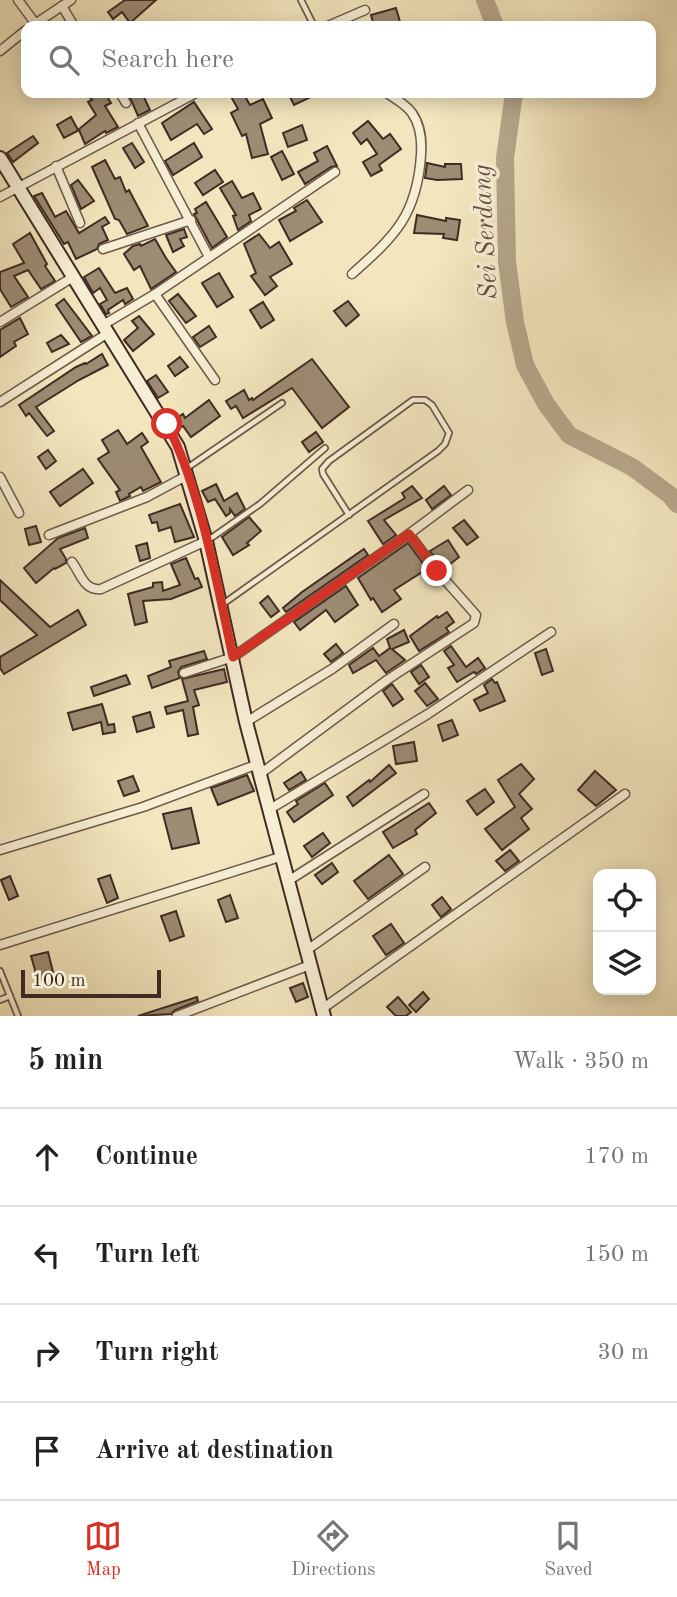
<!DOCTYPE html>
<html lang="en">
<head>
<meta charset="utf-8">
<style>
	:root { --surface:#fff; --page:#f2f2f2; --text:#222; --muted:#767676; --line:#e0e0e0; --accent:#d93025 }
	body { margin:0; font-family:"Old Standard TT",serif; background:var(--page); color:var(--text) }
	.controls { position:absolute; right:21px; bottom:21px; display:grid; overflow:hidden; border-radius:14px; box-shadow:0 4px 18px #0003 }
	.controls button { width:63px; height:63px; display:grid; place-items:center; padding:0; border:0; border-bottom:2px solid var(--line); background:var(--surface); color:var(--text); font:35px sans-serif }
	.scale { position:absolute; left:21px; bottom:18px; width:140px; box-sizing:border-box; padding-left:7px; border:4px solid #3f2b24; border-top:0; font-size:19px; line-height:24px; white-space:nowrap; color:#3f2b24; -webkit-text-stroke:5px #f7efd5; paint-order:stroke }
	.stop { position:absolute; width:21px; height:21px; margin:-16px; border:5px solid #d93025; border-radius:50%; background:#fff }
	.stop.end { background:#d93025; border-color:#fff; box-shadow:0 2px 7px #0008 }
	.list { margin:0; padding:0; list-style:none }
	h2 { display:flex; justify-content:space-between; align-items:center; height:91px; margin:0; padding:0 28px; font-size:30px }
	h2 small { font-size:23px; font-weight:400; color:var(--muted) }
	.list li { display:grid; grid-template-columns:46px 1fr auto; gap:21px; align-items:center; box-sizing:border-box; height:98px; padding:0 28px; border-top:2px solid var(--line) }
	.list b { display:block; font-size:26px; white-space:nowrap }
	.list em { font-size:23px; font-style:normal; color:var(--muted) }
	.icon { flex:none; width:38px; height:38px; fill:none; stroke:currentColor; stroke-width:2; stroke-linecap:round; stroke-linejoin:round }
	.map { position:relative; flex:none; width:677px; height:1016px; overflow:hidden }
	.search { position:absolute; background:var(--surface); box-shadow:0 4px 18px #0003; left:21px; right:21px; top:21px; height:77px; display:flex; align-items:center; gap:18px; box-sizing:border-box; padding:0 24px; border-radius:14px; color:var(--muted); font-size:26px }
	.sheet { height:483px; background:var(--surface) }
	nav { display:flex; justify-content:space-around; align-items:center; box-sizing:border-box; height:98px; border-top:2px solid var(--line); background:var(--surface); font-size:19px; color:var(--muted) }
	nav a { display:grid; justify-items:center; gap:4px }
	nav .on { color:var(--accent) }
	.map>svg:first-child { display:block }
	.lines { fill:none; stroke-linecap:round; stroke-linejoin:round }
	.river { stroke:#b6a68a; stroke-width:18 }
	.building { fill:#9d8c74; stroke:#3f2b24; stroke-width:2 }
	.service-casing { stroke:#6c5a4a; stroke-width:8 }
	.minor-casing { stroke:#6c5a4a; stroke-width:11 }
	.secondary-casing { stroke:#3f2b24; stroke-width:16 }
	.service { stroke:#f7efd5; stroke-width:4.5 }
	.minor { stroke:#f7efd5; stroke-width:8 }
	.secondary { stroke:#f7efd5; stroke-width:12 }
	.route { stroke:#d93025; stroke-width:9 }
	.labels { text-anchor:middle; stroke-width:7; stroke-linejoin:round; paint-order:stroke }
	.water-label { font-size:26px; font-style:italic; fill:#635043; stroke:#f7efd5 }
</style>
</head>
<body>
<div class="map">
<svg width="677" height="1016" viewBox="0 0 677 1016">
	<rect width="100%" height="100%" fill="#f3e6be"/>
	<filter id="stains"><feTurbulence type="fractalNoise" baseFrequency=".00286" numOctaves="4"/><feColorMatrix values="0 0 0 0 .2 0 0 0 0 .09 0 0 0 0 .02 0 0 0 .5 -.17"/></filter>
	<radialGradient id="worn" r=".72"><stop offset=".6" stop-color="#630" stop-opacity="0"/><stop offset="1" stop-color="#630" stop-opacity=".3"/></radialGradient>
	<g class="lines">
		<g class="river">
			<polyline points="485,0 495,26"/>
			<polyline points="514,93 505,158 507,262 515,322 525,365 546,404 569,435 632,467 670,495 677,504"/>
		</g>
	</g>
	<g class="building">
		<polygon points="125,0 156,0 130,23 122,12 113,19 108,12"/>
		<polygon points="396,8 400,22 374,26 371,15"/>
		<polygon points="86,93 105,93 111,103 105,106 118,127 106,133 105,131 85,144 79,130 64,138 57,125 71,117 78,130 96,115 88,102 92,100"/>
		<polygon points="128,93 142,93 150,110 138,116"/>
		<polygon points="229,93 243,93 250,105 263,99 272,118 260,124 268,154 252,158 246,134 242,136 231,113 238,109"/>
		<polygon points="288,93 319,93 294,105"/>
		<polygon points="194,102 212,129 204,134 197,124 171,140 162,123"/>
		<polygon points="368,121 383,139 390,134 401,149 379,165 382,170 371,176 363,162 377,154 367,139 361,144 353,133"/>
		<polygon points="302,125 307,140 288,147 283,133"/>
		<polygon points="33,136 38,143 13,162 7,153"/>
		<polygon points="132,143 144,162 135,168 123,148"/>
		<polygon points="194,143 202,157 173,175 165,161"/>
		<polygon points="327,146 337,166 331,167 305,184 298,172 318,161 314,153"/>
		<polygon points="282,151 294,174 282,180 271,157"/>
		<polygon points="105,160 115,179 120,177 126,192 129,190 148,226 127,234 119,220 115,219 92,167"/>
		<polygon points="427,163 445,167 445,164 461,164 462,179 437,180 425,178"/>
		<polygon points="215,170 223,182 203,195 195,183"/>
		<polygon points="78,180 94,201 81,209 71,185"/>
		<polygon points="232,181 242,198 253,193 261,209 249,215 251,221 238,230 233,216 236,215 220,188"/>
		<polygon points="42,193 55,217 66,211 79,233 105,217 109,223 102,227 108,240 99,244 97,249 76,259 68,242 64,244 34,196"/>
		<polygon points="307,200 322,222 290,241 279,220 296,211 294,208"/>
		<polygon points="206,202 227,237 212,248 194,214 197,213 195,209"/>
		<polygon points="417,215 446,221 446,218 460,220 457,240 443,238 444,234 414,233"/>
		<polygon points="184,229 187,237 180,239 184,246 173,252 166,235"/>
		<polygon points="30,233 47,264 45,266 55,281 41,289 28,270 14,276 28,297 11,307 0,289 0,272 24,263 13,244"/>
		<polygon points="259,234 270,248 279,242 292,264 270,277 277,286 265,295 251,276 256,273 244,244"/>
		<polygon points="155,239 166,258 176,272 151,289 140,266 134,270 124,254 133,246 140,244 141,246"/>
		<polygon points="99,268 115,293 127,288 133,299 125,304 123,300 108,310 109,313 106,314 100,304 107,300 100,288 93,293 84,277"/>
		<polygon points="219,273 233,297 217,307 202,283"/>
		<polygon points="178,294 196,316 186,323 169,301"/>
		<polygon points="64,299 92,336 81,342 56,305"/>
		<polygon points="348,301 359,315 346,326 334,311"/>
		<polygon points="263,302 274,320 261,328 250,310"/>
		<polygon points="139,316 154,334 133,351 124,340 138,328 132,321"/>
		<polygon points="20,318 28,334 14,342 16,346 0,357 0,330"/>
		<polygon points="209,326 216,337 200,347 193,337"/>
		<polygon points="61,335 69,344 52,352 47,343"/>
		<polygon points="102,354 108,365 79,380 36,407 54,431 47,436 29,413 26,416 19,405 76,367 85,363 86,364"/>
		<polygon points="180,357 188,367 175,376 168,366"/>
		<polygon points="312,359 349,407 322,428 292,388 243,418 236,406 231,409 226,401 244,390 249,400 252,398 253,400"/>
		<polygon points="156,375 168,392 158,398 147,381"/>
		<polygon points="209,400 220,416 191,437 183,426 177,429 172,421 183,414 185,418"/>
		<polygon points="118,430 127,444 142,433 148,442 141,447 161,482 143,491 141,487 129,494 130,496 120,501 116,492 120,490 98,459 109,452 102,440"/>
		<polygon points="316,432 323,442 309,452 302,442"/>
		<polygon points="48,450 56,461 46,469 38,457"/>
		<polygon points="83,469 93,483 60,506 50,492"/>
		<polygon points="216,484 224,501 237,493 245,509 235,516 230,509 230,513 226,516 215,499 208,502 202,491"/>
		<polygon points="412,486 422,498 384,520 396,535 383,544 368,521 405,498 402,493"/>
		<polygon points="444,486 451,495 432,509 426,500"/>
		<polygon points="180,504 194,537 175,542 171,527 159,531 157,522 152,523 149,515"/>
		<polygon points="249,517 261,531 247,543 249,545 233,555 222,537"/>
		<polygon points="464,520 478,537 467,545 453,528"/>
		<polygon points="36,526 41,542 29,545 25,529"/>
		<polygon points="85,528 88,538 60,549 66,559 66,563 55,569 54,568 36,583 24,568 58,538"/>
		<polygon points="448,540 459,557 444,569 430,551"/>
		<polygon points="147,543 150,558 140,561 136,546"/>
		<polygon points="408,543 427,569 394,590 401,599 382,612 373,598 371,600 358,578"/>
		<polygon points="364,549 368,555 286,612 283,608 302,592"/>
		<polygon points="186,558 195,579 198,578 202,587 171,599 143,601 147,622 135,625 128,594 153,587 153,583 162,582 163,591 180,585 171,564"/>
		<polygon points="0,580 50,627 78,610 86,625 4,674 0,668 0,657 37,635 0,600"/>
		<polygon points="346,586 358,605 335,622 326,610 300,630 294,622"/>
		<polygon points="268,596 279,611 271,617 260,603"/>
		<polygon points="447,612 454,622 446,628 449,632 419,651 410,636 437,616 438,618"/>
		<polygon points="404,630 409,642 392,649 405,660 386,673 376,660 353,673 349,665 373,648 379,656 390,648 387,639"/>
		<polygon points="336,644 343,653 331,662 324,654"/>
		<polygon points="451,646 466,667 478,658 485,668 476,674 474,672 457,682 448,668 454,665 444,651"/>
		<polygon points="546,649 553,671 542,675 535,653"/>
		<polygon points="204,651 207,659 181,667 178,672 180,678 152,688 148,676 171,667 169,661"/>
		<polygon points="421,665 429,677 419,684 411,672"/>
		<polygon points="224,669 227,682 194,690 199,705 193,707 198,734 188,736 183,710 167,714 165,707 188,701 182,679"/>
		<polygon points="126,675 130,684 94,696 91,687"/>
		<polygon points="492,679 495,683 497,682 505,701 480,711 474,700 488,693 484,685"/>
		<polygon points="425,683 438,699 427,706 415,691"/>
		<polygon points="392,684 403,699 393,706 383,691"/>
		<polygon points="102,704 108,725 114,724 115,732 103,734 101,722 73,730 68,713"/>
		<polygon points="150,712 154,727 137,732 133,717"/>
		<polygon points="452,720 458,735 443,741 438,725"/>
		<polygon points="414,742 417,761 396,764 393,746"/>
		<polygon points="521,764 534,779 519,794 532,809 521,818 529,829 502,850 485,829 515,807 498,780"/>
		<polygon points="389,765 396,773 353,806 347,797 369,780 370,782"/>
		<polygon points="595,771 616,790 596,806 578,790"/>
		<polygon points="301,772 306,780 289,790 284,783"/>
		<polygon points="247,775 254,791 218,805 211,788"/>
		<polygon points="133,776 139,791 124,796 118,781"/>
		<polygon points="325,783 333,795 294,822 287,812 298,804 296,801"/>
		<polygon points="485,789 494,802 477,815 467,801"/>
		<polygon points="429,803 436,813 415,830 417,834 393,848 383,832"/>
		<polygon points="191,808 199,843 172,849 163,814"/>
		<polygon points="323,833 330,843 312,857 304,846"/>
		<polygon points="510,850 519,861 505,871 496,861"/>
		<polygon points="389,855 403,874 368,899 354,881"/>
		<polygon points="332,863 338,872 322,884 315,875"/>
		<polygon points="110,875 118,898 107,903 98,879"/>
		<polygon points="10,876 18,896 9,900 1,880"/>
		<polygon points="230,895 238,918 226,922 218,900"/>
		<polygon points="442,897 451,909 441,917 432,905"/>
		<polygon points="176,911 184,936 170,941 161,916"/>
		<polygon points="391,924 404,943 386,955 373,936"/>
		<polygon points="48,952 54,976 38,980 31,956"/>
		<polygon points="303,983 308,997 296,1002 290,988"/>
		<polygon points="423,992 429,999 416,1012 409,1005"/>
		<polygon points="197,997 198,1001 175,1010 171,1014 138,1016"/>
		<polygon points="398,997 411,1012 406,1016 396,1016 387,1007"/>
	</g>
	<g class="lines">
		<defs>
			<g id="service">
				<polyline points="301,0 314,26"/>
				<polyline points="187,468 282,403"/>
				<polyline points="207,541 260,504 325,448"/>
				<polyline points="223,604 438,451 445,444 449,433 432,405 425,400 413,400 329,461 322,469 323,474 349,515"/>
				<polyline points="0,971 18,1016"/>
				<polyline points="0,1000 10,996"/>
			</g>
			<g id="minor">
				<polyline points="18,0 35,23"/>
				<polyline points="62,6 74,26"/>
				<polyline points="32,26 71,0"/>
				<polyline points="328,26 365,10"/>
				<polyline points="0,51 26,30"/>
				<polyline points="120,93 126,103"/>
				<polyline points="138,123 209,257"/>
				<polyline points="56,166 80,223"/>
				<polyline points="0,197 196,93"/>
				<polyline points="103,249 191,220"/>
				<path d="M 352,274 C 395,236 417,215 421,155 C 422,140 421,126 412,113 C 406,104 395,99 387,93"/>
				<polyline points="155,294 215,380"/>
				<polyline points="0,322 73,277"/>
				<polyline points="103,325 155,294 335,172"/>
				<polyline points="0,402 108,333"/>
				<polyline points="0,477 19,513"/>
				<polyline points="49,535 147,497 188,475"/>
				<path d="M 72,562 C 81,574 84,591 101,589 L 206,541"/>
				<polyline points="184,673 233,657 409,534 468,490"/>
				<polyline points="246,722 332,669 394,624"/>
				<polyline points="260,774 387,680 474,623 476,615 437,571 409,534"/>
				<polyline points="270,809 428,714 551,632"/>
				<polyline points="0,850 143,807 258,764"/>
				<polyline points="288,881 424,794"/>
				<polyline points="0,945 283,856"/>
				<polyline points="307,950 425,867"/>
				<polyline points="322,1009 625,794"/>
				<polyline points="177,1016 310,965"/>
			</g>
			<polyline id="secondary" points="0,158 178,447 206,541 246,722 324,1016"/>
		</defs>
		<use href="#service" class="service-casing"/>
		<use href="#minor" class="minor-casing"/>
		<use href="#secondary" class="secondary-casing"/>
		<use href="#service" class="service"/>
		<use href="#minor" class="minor"/>
		<use href="#secondary" class="secondary"/>
	</g>
	<g class="lines">
		<path class="route" d="M 167,424 C 201,490 217,584 233,657 L 409,534 L 437,571"/>
	</g>
	<g class="labels">
		<g class="water-label">
			<text transform="translate(484 232) rotate(-93)" y="9">Sei Serdang</text>
		</g>
	</g>
	<rect width="100%" height="100%" filter="url(#stains)"/>
	<rect width="100%" height="100%" fill="url(#worn)"/>
</svg>
<div class="controls">
<button><svg class="icon" aria-label="locate" viewBox="0 0 24 24"><circle cx="12" cy="12" r="6"/><path d="M12 2v4M12 18v4M2 12h4M18 12h4"/></svg></button>
<button><svg class="icon" aria-label="layers" viewBox="0 0 24 24"><path d="M12 4l9 5-9 5-9-5zM3 14l9 5 9-5"/></svg></button>
</div>
<div class="scale">100 m</div>
<div class="stop" style="left:167px;top:424px"></div>
<div class="stop end" style="left:437px;top:571px"></div>
<div class="search"><svg class="icon" aria-label="search" viewBox="0 0 24 24"><circle cx="10" cy="10" r="6"/><path d="M15 15l6 6"/></svg>Search here</div>
</div>
<section class="sheet">
<h2>5 min<small>Walk · 350 m</small></h2>
<ul class="list">
<li><svg class="icon" aria-label="ahead" viewBox="0 0 24 24"><path d="M12 20V5M6 11l6-6 6 6"/></svg><div><b>Continue</b></div><em>170 m</em></li>
<li><svg class="icon" aria-label="left" viewBox="0 0 24 24"><path d="M17 20v-9H6M10 6l-5 5 5 5"/></svg><div><b>Turn left</b></div><em>150 m</em></li>
<li><svg class="icon" aria-label="right" viewBox="0 0 24 24"><path d="M7 20v-9h11M14 6l5 5-5 5"/></svg><div><b>Turn right</b></div><em>30 m</em></li>
<li><svg class="icon" aria-label="arrive" viewBox="0 0 24 24"><path d="M6 21V4h12l-3 4 3 4H6"/></svg><div><b>Arrive at destination</b></div></li>
</ul>
</section>
<nav>
<a class="on"><svg class="icon" aria-label="map" viewBox="0 0 24 24"><path d="M3 6l6-2 6 2 6-2v14l-6 2-6-2-6 2zM9 4v14M15 6v14"/></svg>Map</a>
<a><svg class="icon" aria-label="directions" viewBox="0 0 24 24"><path d="M12 3l9 9-9 9-9-9zM9 14v-3h6M13 9l2 2-2 2"/></svg>Directions</a>
<a><svg class="icon" aria-label="saved" viewBox="0 0 24 24"><path d="M7 4h10v16l-5-4-5 4z"/></svg>Saved</a>
</nav>
</body>
</html>
